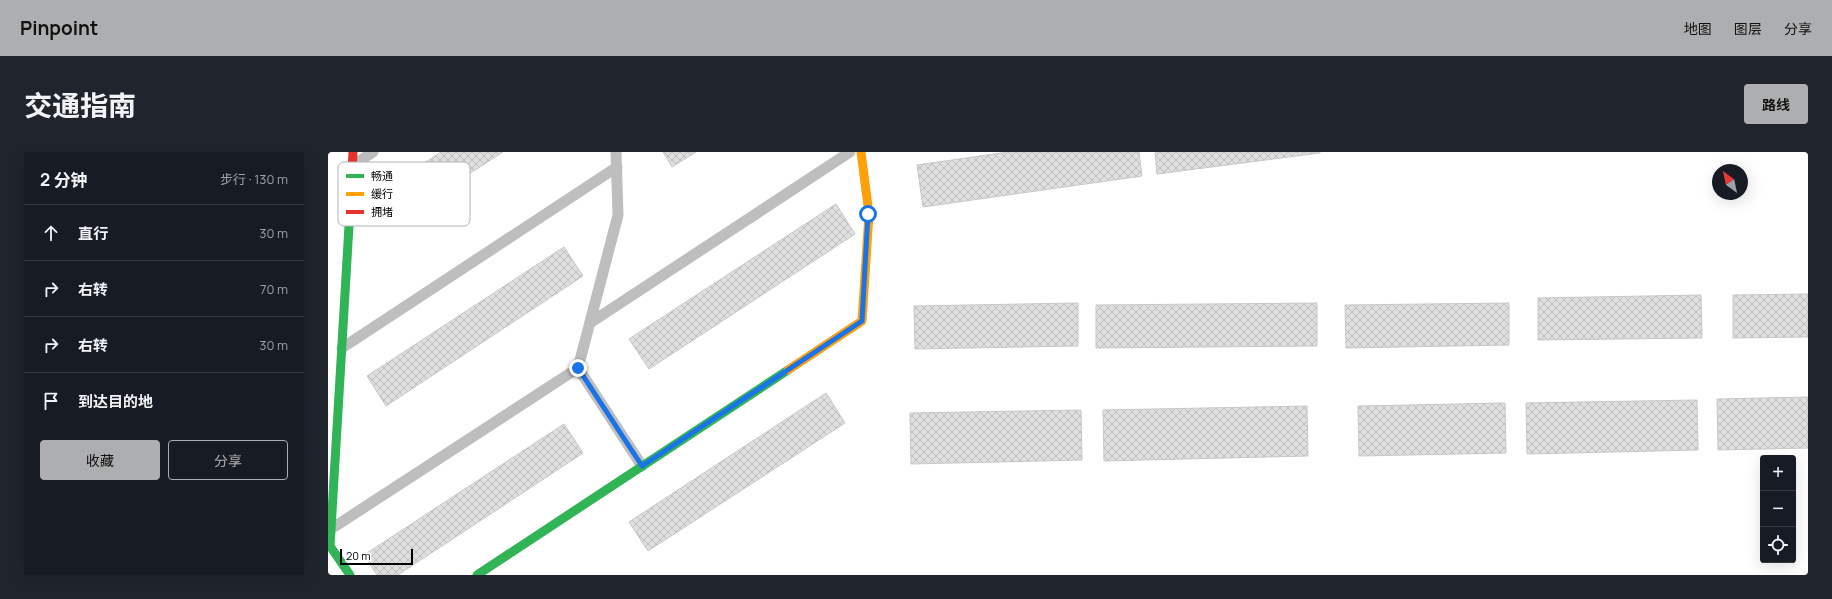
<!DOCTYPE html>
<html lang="zh">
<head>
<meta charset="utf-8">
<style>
	:root { --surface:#171b24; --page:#20242c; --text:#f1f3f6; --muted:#9ea1a6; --line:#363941; --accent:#adaeaf }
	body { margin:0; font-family:Manrope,"Noto Sans SC",sans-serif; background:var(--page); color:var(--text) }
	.controls { position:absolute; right:12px; bottom:12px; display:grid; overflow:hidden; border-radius:4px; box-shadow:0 4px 16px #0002 }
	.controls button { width:36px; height:36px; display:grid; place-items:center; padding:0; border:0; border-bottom:1px solid var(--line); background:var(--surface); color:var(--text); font:20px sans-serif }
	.compass { position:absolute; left:1384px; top:12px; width:36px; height:36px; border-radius:50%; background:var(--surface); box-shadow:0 4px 16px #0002; rotate:327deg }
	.scale { position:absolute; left:12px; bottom:10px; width:73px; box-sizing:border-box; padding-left:4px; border:2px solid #000; border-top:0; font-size:11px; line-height:14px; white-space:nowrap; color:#000; -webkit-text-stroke:3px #fff; paint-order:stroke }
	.stop { position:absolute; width:12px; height:12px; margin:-9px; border:3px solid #1a73e8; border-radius:50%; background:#fff }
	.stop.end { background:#1a73e8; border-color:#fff; box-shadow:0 1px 4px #0008 }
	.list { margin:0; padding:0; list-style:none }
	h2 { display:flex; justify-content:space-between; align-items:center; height:52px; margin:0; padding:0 16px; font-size:17px }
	h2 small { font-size:13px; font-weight:400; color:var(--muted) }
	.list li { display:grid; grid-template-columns:26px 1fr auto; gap:12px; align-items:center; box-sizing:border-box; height:56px; padding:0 16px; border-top:1px solid var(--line) }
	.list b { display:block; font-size:15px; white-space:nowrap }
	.list em { font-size:13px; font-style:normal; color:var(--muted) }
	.actions { display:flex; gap:8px; padding:12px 16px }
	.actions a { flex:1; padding:9px 0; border:1px solid var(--accent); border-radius:4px; text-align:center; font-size:14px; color:var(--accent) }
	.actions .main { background:var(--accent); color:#111 }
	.icon { flex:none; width:22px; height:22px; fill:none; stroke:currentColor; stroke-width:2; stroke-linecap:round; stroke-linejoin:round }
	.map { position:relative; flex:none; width:1480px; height:423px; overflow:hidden; border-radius:4px }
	header { display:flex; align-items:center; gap:24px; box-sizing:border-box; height:56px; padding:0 20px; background:var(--accent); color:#111 }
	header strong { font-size:19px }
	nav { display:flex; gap:22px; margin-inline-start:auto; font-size:14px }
	.intro { display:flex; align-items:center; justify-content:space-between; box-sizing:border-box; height:96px; padding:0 24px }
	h1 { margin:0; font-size:28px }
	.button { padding:10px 18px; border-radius:4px; background:var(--accent); color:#111; font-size:14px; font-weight:700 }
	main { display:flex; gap:24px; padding:0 24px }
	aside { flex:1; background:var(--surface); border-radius:4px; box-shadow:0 4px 16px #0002 }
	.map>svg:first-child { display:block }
	.building { fill:url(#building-cross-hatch); stroke:#c7c7c7 }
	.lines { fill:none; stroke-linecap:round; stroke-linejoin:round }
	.lane { stroke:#bebebe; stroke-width:11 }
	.fast { stroke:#30b455; stroke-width:9 }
	.slow { stroke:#ff9f0a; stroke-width:9 }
	.jam { stroke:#e5322d; stroke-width:9 }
	.route { stroke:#1a73e8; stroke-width:5 }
	.key { fill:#fff; stroke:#b2b2b2; stroke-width:1 }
	.key-label { font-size:11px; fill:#000 }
</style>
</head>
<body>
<header>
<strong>Pinpoint</strong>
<nav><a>地图</a><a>图层</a><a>分享</a></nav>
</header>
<div class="intro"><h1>交通指南</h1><a class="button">路线</a></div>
<main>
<aside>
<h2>2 分钟<small>步行 · 130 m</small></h2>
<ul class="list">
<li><svg class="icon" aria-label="ahead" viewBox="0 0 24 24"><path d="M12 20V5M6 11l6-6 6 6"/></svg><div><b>直行</b></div><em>30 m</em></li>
<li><svg class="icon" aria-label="right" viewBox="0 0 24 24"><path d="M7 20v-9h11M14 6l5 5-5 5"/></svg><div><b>右转</b></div><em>70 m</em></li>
<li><svg class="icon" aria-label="right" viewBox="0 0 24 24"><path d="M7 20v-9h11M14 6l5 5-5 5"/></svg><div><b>右转</b></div><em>30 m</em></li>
<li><svg class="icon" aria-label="arrive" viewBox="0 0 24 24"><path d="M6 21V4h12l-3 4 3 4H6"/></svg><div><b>到达目的地</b></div></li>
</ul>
<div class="actions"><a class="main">收藏</a><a>分享</a></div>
</aside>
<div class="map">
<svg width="1480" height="423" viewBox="0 0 1480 423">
	<defs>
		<pattern id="building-cross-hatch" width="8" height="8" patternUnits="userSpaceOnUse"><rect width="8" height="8" fill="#dfdfdf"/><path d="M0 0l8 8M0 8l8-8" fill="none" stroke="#bebebe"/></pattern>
	</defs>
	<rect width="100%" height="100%" fill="#fff"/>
	<g class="building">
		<polygon points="113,0 175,0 71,67 53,39"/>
		<polygon points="335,0 368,0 344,15"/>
		<polygon points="680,0 811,0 814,24 595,55 589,13"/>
		<polygon points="827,0 992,0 992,1 829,22"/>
		<polygon points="508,52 527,82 321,217 301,187"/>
		<polygon points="236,95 255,124 58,254 39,224"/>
		<polygon points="1480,142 1480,185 1405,186 1405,143"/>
		<polygon points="1373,143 1374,186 1210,188 1210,146"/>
		<polygon points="750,151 750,194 587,197 586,154"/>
		<polygon points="989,151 989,194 768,196 768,153"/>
		<polygon points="1181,151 1181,193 1018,196 1017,153"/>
		<polygon points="498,241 517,271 320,399 301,370"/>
		<polygon points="1480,245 1480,296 1390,298 1389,247"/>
		<polygon points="1369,248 1370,298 1199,302 1198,251"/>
		<polygon points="1177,251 1178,301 1031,304 1030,254"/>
		<polygon points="979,254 980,304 776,309 775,258"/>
		<polygon points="753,258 754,308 583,312 582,261"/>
		<polygon points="236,272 255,301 70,423 49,423 36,403"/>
	</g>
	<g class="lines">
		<g class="lane">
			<polyline points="288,0 290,63 250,216 314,314"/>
			<polyline points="24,14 45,0"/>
			<polyline points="262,171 522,0"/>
			<polyline points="14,196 289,15"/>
			<polyline points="3,377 250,216"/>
		</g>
		<g class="fast">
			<polyline points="22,57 2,394 22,423"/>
			<polyline points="149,423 460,218"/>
		</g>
		<polyline class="slow" points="460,218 534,169 541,62 533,0"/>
		<polyline class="jam" points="22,57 25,0"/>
	</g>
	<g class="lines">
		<polyline class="route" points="250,216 314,314 534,169 540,62"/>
	</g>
	<rect x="10" y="10" width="132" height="64" rx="6" class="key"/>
	<rect x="18" y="22" width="18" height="4" fill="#30b455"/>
	<rect x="18" y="40" width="18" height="4" fill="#ff9f0a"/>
	<rect x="18" y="58" width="18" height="4" fill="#e5322d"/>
	<g class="key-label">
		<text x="43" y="28">畅通</text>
		<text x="43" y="46">缓行</text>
		<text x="43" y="64">拥堵</text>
	</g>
</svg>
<div class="controls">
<button>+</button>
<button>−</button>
<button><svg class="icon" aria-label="locate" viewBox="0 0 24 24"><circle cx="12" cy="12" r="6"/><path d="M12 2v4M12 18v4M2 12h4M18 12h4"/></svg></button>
</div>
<svg class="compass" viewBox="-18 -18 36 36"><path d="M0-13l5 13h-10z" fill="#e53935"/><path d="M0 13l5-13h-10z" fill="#9ea1a6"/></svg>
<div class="scale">20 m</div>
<div class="stop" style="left:540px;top:62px"></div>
<div class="stop end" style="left:250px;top:216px"></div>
</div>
</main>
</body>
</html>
